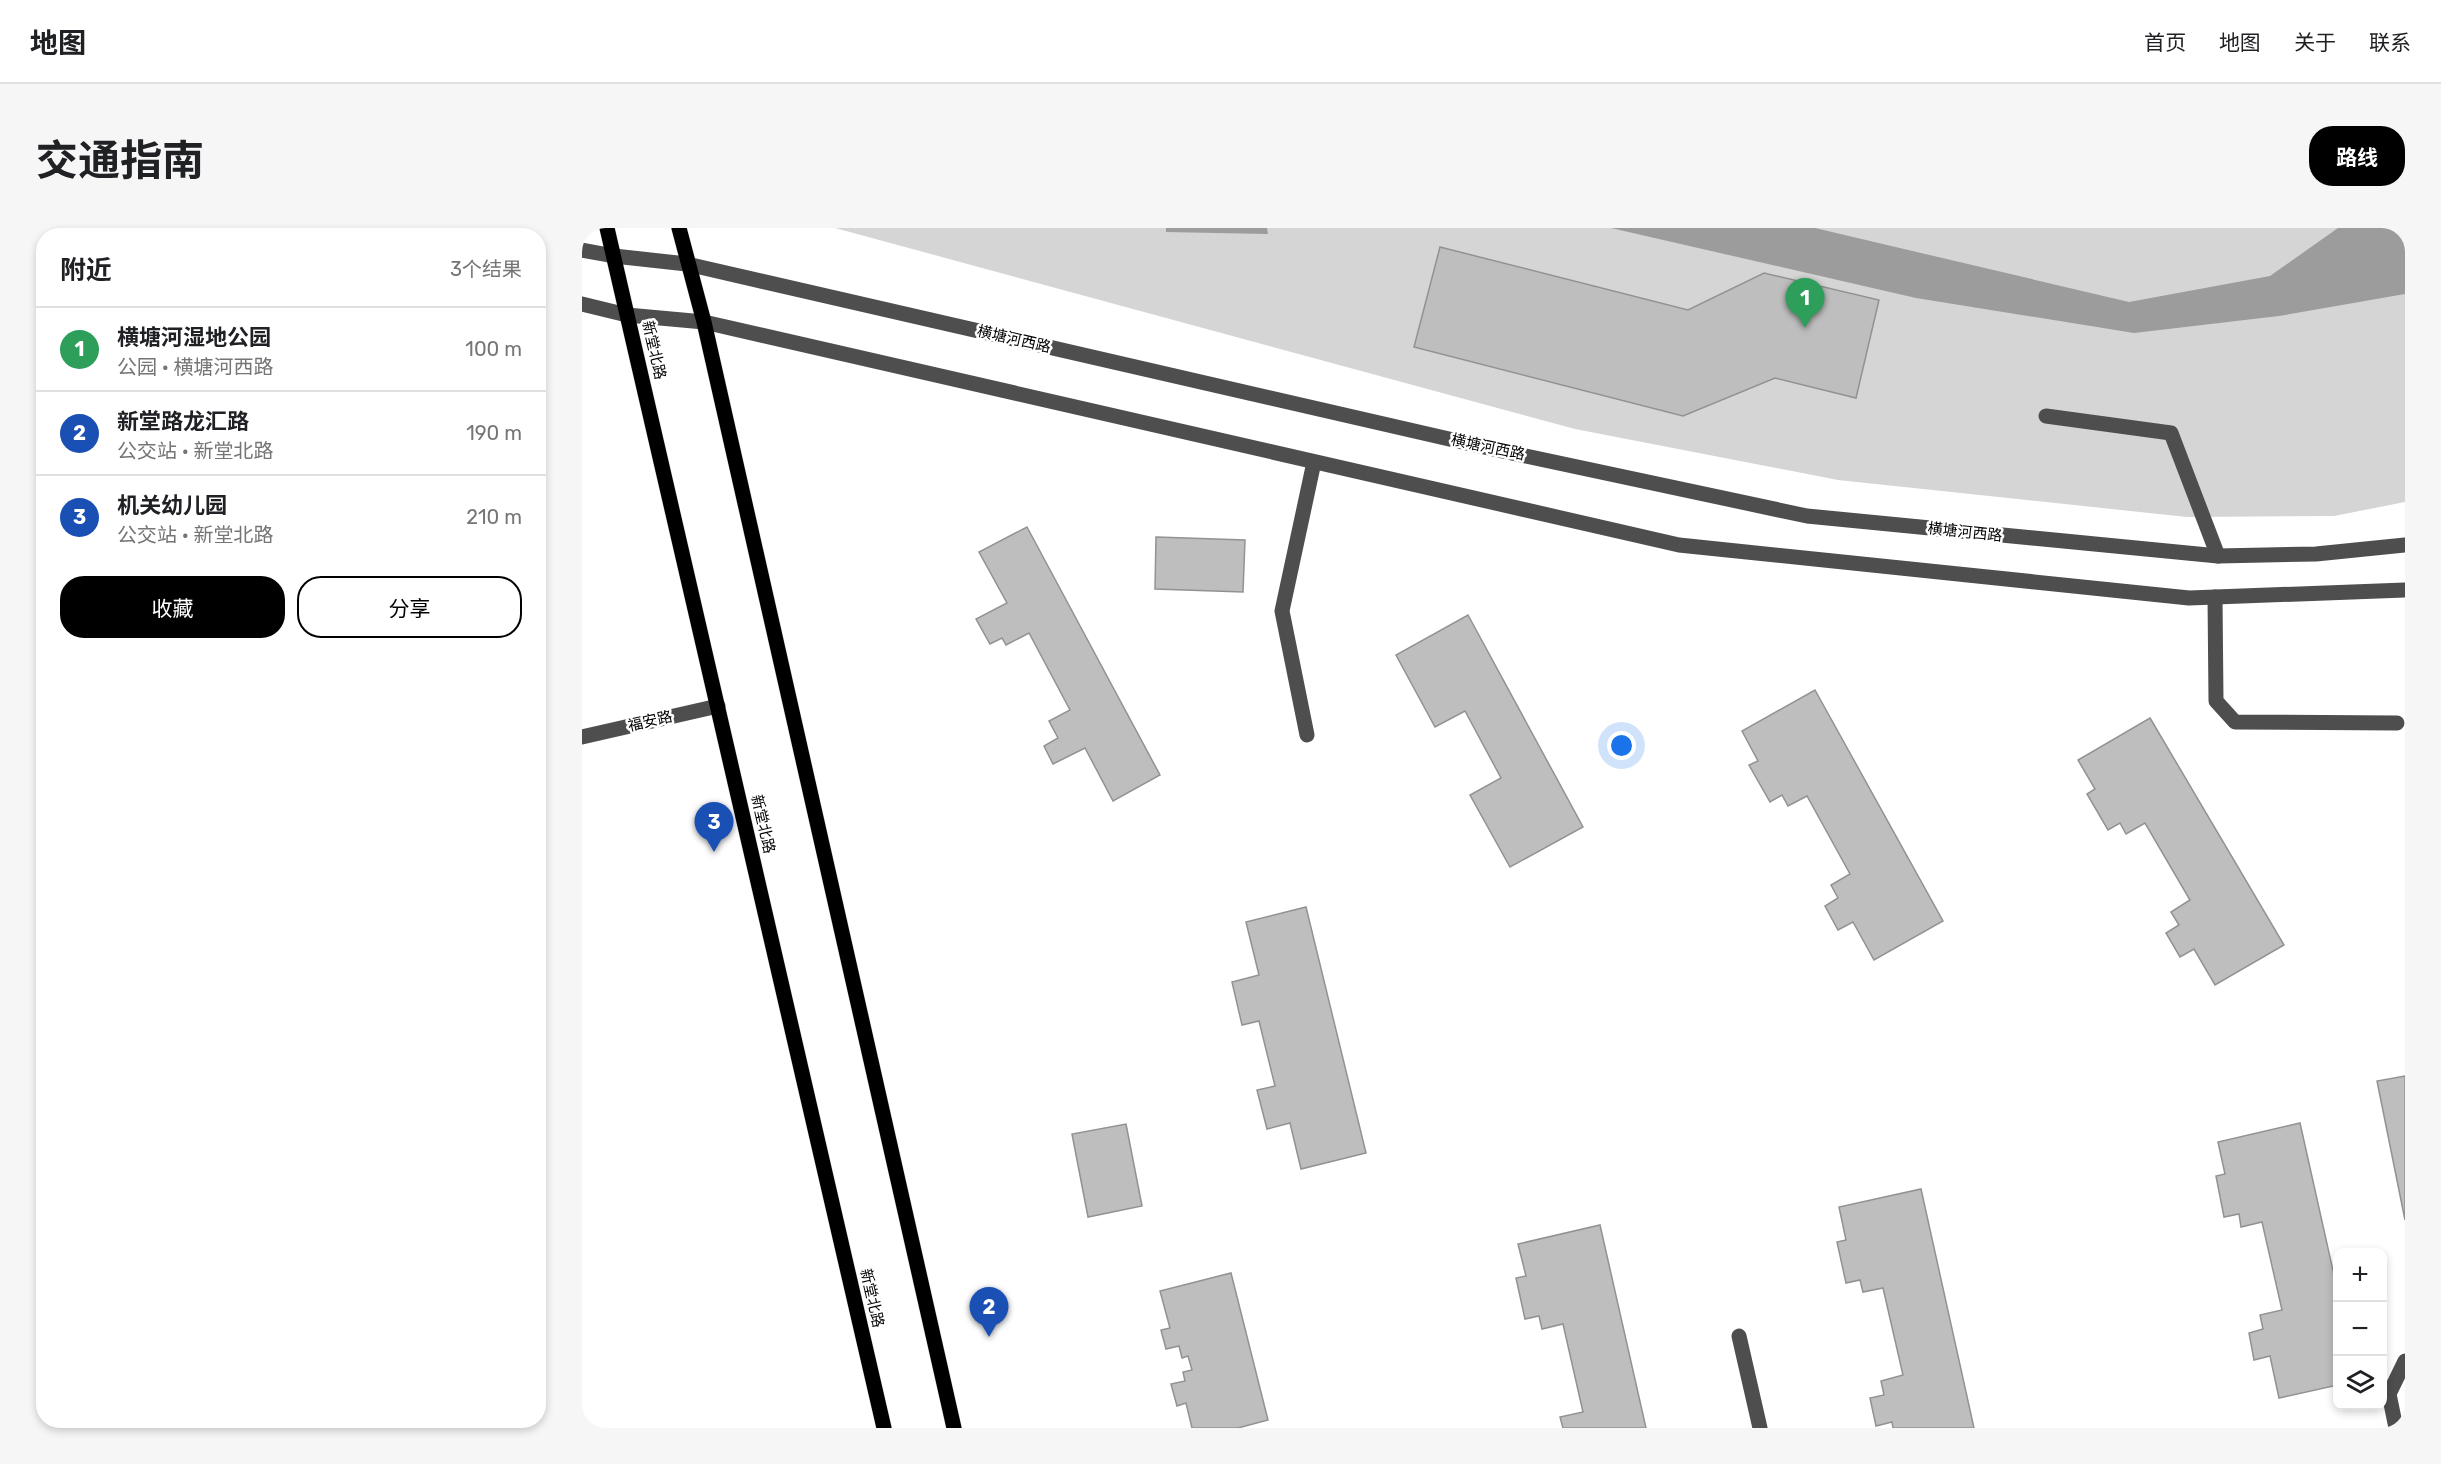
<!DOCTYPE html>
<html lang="zh">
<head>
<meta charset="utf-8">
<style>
  :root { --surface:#fff; --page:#f6f6f6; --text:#202124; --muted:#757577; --line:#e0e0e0; --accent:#000 }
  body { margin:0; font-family:Rubik,"Noto Sans SC",sans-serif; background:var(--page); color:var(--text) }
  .controls { position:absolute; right:18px; bottom:18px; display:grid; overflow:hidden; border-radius:12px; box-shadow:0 3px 9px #0003 }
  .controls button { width:54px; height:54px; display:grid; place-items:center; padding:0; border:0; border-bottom:2px solid var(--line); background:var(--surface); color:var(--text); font:30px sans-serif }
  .you { position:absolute; left:1040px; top:518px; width:21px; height:21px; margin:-15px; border:4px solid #fff; border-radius:50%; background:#1a73e8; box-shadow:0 0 0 9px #1a73e833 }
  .badge { display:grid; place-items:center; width:39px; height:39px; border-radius:50%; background:var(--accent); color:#fff; font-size:20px; font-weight:700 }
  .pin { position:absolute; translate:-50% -50px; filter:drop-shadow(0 2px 3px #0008) }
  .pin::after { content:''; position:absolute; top:32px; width:21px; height:18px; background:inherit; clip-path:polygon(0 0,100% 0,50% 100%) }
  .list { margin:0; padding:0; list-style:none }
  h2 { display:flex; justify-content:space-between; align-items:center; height:78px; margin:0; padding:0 24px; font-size:26px }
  h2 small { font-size:20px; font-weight:400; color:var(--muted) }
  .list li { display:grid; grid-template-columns:39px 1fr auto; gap:18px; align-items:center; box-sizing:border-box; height:84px; padding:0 24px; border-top:2px solid var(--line) }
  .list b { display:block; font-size:22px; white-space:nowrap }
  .list p { margin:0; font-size:20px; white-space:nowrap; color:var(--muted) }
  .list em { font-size:20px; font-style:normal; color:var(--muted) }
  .actions { display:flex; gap:12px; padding:18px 24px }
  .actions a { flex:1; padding:14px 0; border:2px solid var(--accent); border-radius:24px; text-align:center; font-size:21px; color:var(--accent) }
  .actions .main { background:var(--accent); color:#fff }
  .icon { flex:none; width:33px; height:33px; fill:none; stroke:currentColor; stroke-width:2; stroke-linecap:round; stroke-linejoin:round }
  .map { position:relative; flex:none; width:1823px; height:1200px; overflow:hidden; border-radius:24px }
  header { display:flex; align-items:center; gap:36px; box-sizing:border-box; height:84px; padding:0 30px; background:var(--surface); border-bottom:2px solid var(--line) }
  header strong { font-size:28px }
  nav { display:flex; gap:33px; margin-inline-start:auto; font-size:21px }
  .intro { display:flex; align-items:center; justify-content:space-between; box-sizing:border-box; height:144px; padding:0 36px }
  h1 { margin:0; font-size:42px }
  .button { padding:15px 27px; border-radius:24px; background:var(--accent); color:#fff; font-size:21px; font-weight:700 }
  main { display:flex; gap:36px; padding:0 36px }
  aside { flex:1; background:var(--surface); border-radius:24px; box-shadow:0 3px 9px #0003 }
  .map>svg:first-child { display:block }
  .green { fill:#d5d5d5 }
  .water { fill:#9c9c9c }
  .building { fill:#bebebe; stroke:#929292; stroke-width:1.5 }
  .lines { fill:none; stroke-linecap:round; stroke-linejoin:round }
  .major-casing { stroke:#dbdbdb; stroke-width:16 }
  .minor { stroke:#4e4e4e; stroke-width:15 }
  .major { stroke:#000; stroke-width:15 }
  .labels { text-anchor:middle; stroke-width:5; stroke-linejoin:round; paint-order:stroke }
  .street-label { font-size:15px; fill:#000; stroke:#fff }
</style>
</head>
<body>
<header>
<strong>地图</strong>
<nav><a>首页</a><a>地图</a><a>关于</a><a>联系</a></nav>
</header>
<div class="intro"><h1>交通指南</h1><a class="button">路线</a></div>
<main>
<aside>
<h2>附近<small>3个结果</small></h2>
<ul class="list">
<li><span class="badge" style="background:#2e9e5b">1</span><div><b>横塘河湿地公园</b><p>公园 · 横塘河西路</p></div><em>100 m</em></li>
<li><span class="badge" style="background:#1a4fb4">2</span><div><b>新堂路龙汇路</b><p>公交站 · 新堂北路</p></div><em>190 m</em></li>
<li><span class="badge" style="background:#1a4fb4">3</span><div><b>机关幼儿园</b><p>公交站 · 新堂北路</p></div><em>210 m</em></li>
</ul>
<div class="actions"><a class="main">收藏</a><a>分享</a></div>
</aside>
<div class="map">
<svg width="1823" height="1200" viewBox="0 0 1823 1200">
  <rect width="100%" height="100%" fill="#fff"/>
  <polygon class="green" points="253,0 1823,0 1823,274 1752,288 1605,289 1256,252 993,201"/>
  <g class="water">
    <polygon points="584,0 685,0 686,6 584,4"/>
    <polygon points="1029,0 1233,0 1547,74 1688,48 1756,0 1823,0 1823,66 1697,88 1552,105 1334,70"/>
  </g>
  <g class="building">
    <polygon points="858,19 1106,82 1182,45 1297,72 1274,170 1193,150 1101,188 832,119"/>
    <polygon points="445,299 578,547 531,573 503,520 471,536 462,518 476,510 467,493 488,482 447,405 424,417 420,410 408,416 394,391 425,375 397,324"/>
    <polygon points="574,309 663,312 661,364 573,361"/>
    <polygon points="886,387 1001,599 928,639 888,567 919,550 883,483 853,499 814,427"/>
    <polygon points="1233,462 1361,693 1292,732 1271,694 1256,702 1243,678 1256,670 1249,657 1268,646 1225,568 1206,578 1200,567 1188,574 1167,537 1176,533 1160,503"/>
    <polygon points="1568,490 1702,717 1633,757 1612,721 1598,729 1584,705 1597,697 1589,684 1608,672 1563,595 1544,606 1538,595 1526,602 1505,566 1513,561 1496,532"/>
    <polygon points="724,679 784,925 719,941 708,895 685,901 675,862 693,858 677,793 660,797 650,754 677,747 664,694"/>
    <polygon points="1823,848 1823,992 1795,853"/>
    <polygon points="1718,895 1756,1065 1756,1157 1697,1170 1688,1128 1672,1132 1667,1105 1681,1101 1678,1087 1700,1082 1680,994 1659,999 1657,986 1642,989 1634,948 1643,946 1636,914"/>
    <polygon points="544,896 560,978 506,989 490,906"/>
    <polygon points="1339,961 1392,1200 1311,1200 1310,1194 1294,1198 1288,1170 1302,1167 1299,1153 1321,1147 1301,1060 1281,1064 1278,1052 1264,1055 1255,1014 1264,1012 1257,979"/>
    <polygon points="1018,997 1064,1200 981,1200 978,1189 1001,1184 981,1096 960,1101 957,1088 943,1091 934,1050 944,1048 936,1016"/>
    <polygon points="649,1045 686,1192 656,1200 610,1200 604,1175 595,1178 589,1156 603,1153 601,1144 610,1142 606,1128 600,1130 597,1118 584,1121 579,1102 588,1100 578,1063"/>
  </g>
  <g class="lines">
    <g class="major-casing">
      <g id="major">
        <polyline points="25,0 302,1200"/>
        <polyline points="97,0 122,94 372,1200"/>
      </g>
    </g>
    <g class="minor">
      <polyline points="0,22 32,28 105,36 902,219 1225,288 1636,328 1734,326 1823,317"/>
      <polyline points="0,76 45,87 122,94 1097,317 1607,370 1823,362"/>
      <polyline points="1464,188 1589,205 1636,328"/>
      <polyline points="1633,369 1634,473 1653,494 1815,495"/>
      <polyline points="725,507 700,383 732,234"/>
      <polyline points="0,509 136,478"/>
      <polyline points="1157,1108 1178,1200"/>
      <polyline points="1814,1200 1807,1166 1823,1133"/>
    </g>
    <use href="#major" class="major"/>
  </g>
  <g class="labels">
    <g class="street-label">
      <text transform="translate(432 111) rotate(13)" y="5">横塘河西路</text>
      <text transform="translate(72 122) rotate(77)" y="5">新堂北路</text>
      <text transform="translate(906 219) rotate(12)" y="5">横塘河西路</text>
      <text transform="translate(1383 304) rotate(6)" y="5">横塘河西路</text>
      <text transform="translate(68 493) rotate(-13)" y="5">福安路</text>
      <text transform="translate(181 596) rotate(77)" y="5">新堂北路</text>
      <text transform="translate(290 1070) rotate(77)" y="5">新堂北路</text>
    </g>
  </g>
</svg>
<div class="controls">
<button>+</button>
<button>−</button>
<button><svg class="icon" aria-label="layers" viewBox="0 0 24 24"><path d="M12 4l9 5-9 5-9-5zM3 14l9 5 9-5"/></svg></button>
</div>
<div class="you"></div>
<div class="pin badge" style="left:1223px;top:100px;background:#2e9e5b">1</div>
<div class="pin badge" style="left:407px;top:1109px;background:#1a4fb4">2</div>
<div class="pin badge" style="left:132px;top:624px;background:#1a4fb4">3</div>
</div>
</main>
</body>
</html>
